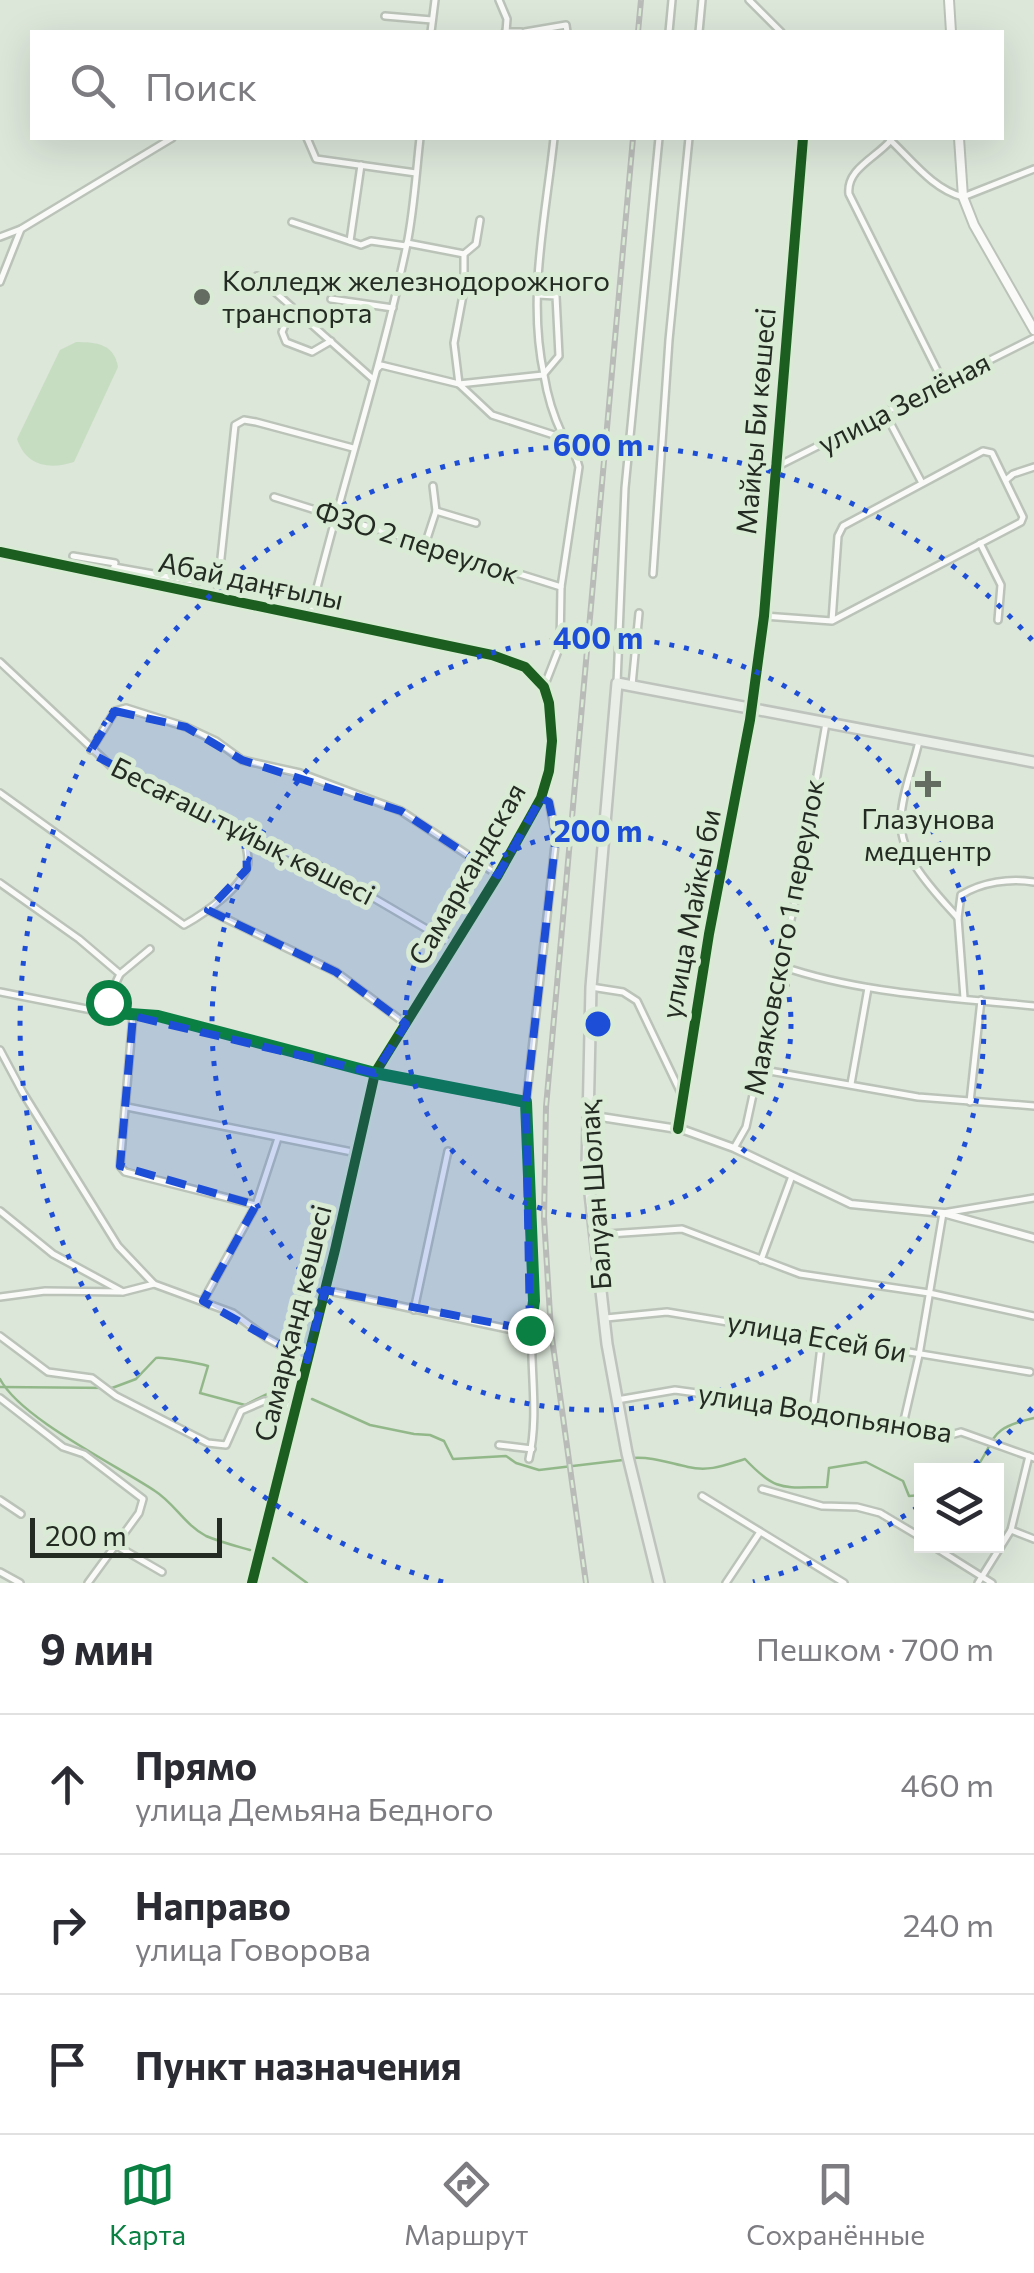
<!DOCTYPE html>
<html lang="ru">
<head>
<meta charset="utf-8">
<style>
  :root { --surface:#fff; --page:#f2f2f3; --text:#2b2b33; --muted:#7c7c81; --line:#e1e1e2; --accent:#0b8043 }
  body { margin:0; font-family:Commissioner,sans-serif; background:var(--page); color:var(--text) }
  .controls { position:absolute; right:30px; bottom:30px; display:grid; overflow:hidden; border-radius:0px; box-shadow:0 10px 40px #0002 }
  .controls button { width:90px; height:90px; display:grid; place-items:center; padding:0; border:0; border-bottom:2px solid var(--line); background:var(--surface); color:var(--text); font:50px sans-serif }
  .scale { position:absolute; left:30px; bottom:25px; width:192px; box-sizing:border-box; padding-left:10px; border:5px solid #242b22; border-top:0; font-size:28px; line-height:35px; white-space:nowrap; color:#242b22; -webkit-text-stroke:8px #d9ebd4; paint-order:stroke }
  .stop { position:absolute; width:30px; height:30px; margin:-22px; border:8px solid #0b8043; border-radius:50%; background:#fff }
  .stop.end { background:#0b8043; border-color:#fff; box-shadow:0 2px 10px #0008 }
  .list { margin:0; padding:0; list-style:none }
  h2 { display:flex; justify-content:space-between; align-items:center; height:130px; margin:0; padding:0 40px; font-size:42px }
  h2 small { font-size:32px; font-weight:400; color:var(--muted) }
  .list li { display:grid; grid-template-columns:65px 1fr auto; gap:30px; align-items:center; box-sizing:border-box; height:140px; padding:0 40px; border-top:2px solid var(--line) }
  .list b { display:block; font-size:38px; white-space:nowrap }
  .list p { margin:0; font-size:32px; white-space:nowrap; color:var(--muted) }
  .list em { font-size:32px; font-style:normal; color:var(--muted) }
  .icon { flex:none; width:55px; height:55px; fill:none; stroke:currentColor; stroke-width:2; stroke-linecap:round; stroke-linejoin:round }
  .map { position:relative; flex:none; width:1034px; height:1583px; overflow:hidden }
  .search { position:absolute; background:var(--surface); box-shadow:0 10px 40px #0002; left:30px; right:30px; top:30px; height:110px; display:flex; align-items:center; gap:25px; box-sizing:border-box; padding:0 35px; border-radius:0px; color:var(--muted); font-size:38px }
  .sheet { height:550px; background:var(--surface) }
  nav { display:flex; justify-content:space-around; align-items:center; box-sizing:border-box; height:140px; border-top:2px solid var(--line); background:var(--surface); font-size:28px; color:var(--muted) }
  nav a { display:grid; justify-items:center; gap:5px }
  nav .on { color:var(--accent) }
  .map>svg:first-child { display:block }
  .green { fill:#c7ddc2 }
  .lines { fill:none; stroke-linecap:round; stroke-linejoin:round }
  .stream { stroke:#92b88a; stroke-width:2.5 }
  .minor-casing { stroke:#bbc3b9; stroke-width:10 }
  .tertiary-casing { stroke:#bbc3b9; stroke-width:11 }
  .secondary-casing { stroke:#bbc3b9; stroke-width:12 }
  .primary-casing { stroke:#bec4bd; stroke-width:14 }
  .minor { stroke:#fafbf9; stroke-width:5 }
  .tertiary { stroke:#fafbf9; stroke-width:6 }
  .secondary { stroke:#fafbf9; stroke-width:8 }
  .primary { stroke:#e9eee7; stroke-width:9 }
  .rail-casing { stroke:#b8bbb8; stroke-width:6 }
  .rail { stroke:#d9ebd4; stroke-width:2.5; stroke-dasharray:8; stroke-linecap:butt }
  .cycleway-casing { stroke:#d9ebd4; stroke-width:16 }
  .cycleway { stroke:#1b5e20; stroke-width:10 }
  .route { stroke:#0b8043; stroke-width:12 }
  .marked { fill:#1d4ed8; fill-opacity:0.2; stroke:#1d4ed8; stroke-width:8; stroke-dasharray:20 12; stroke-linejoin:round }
  .ring { fill:none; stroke:#1d4ed8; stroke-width:5; stroke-dasharray:5 10 }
  .poi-dot { fill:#646c62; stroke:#d9ebd4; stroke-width:4 }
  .labels { text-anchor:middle; stroke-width:10; stroke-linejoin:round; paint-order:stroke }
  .poi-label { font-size:28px; fill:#242b22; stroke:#d9ebd4; text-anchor:start }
  .street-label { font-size:28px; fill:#242b22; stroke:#d9ebd4 }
  .centre { fill:#1d4ed8; stroke:#d9ebd4; stroke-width:5 }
  .ring-label { font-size:30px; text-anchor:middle; font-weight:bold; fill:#1d4ed8; stroke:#d9ebd4; stroke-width:10; stroke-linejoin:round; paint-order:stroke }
</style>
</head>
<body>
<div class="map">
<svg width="1034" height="1583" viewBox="0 0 1034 1583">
  <rect width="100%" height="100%" fill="#dce6d9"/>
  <path class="green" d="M 76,342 C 97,342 114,344 118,367 L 74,462 C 49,470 26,466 17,439 L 60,350 Z"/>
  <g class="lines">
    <g class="stream">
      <path d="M 0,1379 C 20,1418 116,1465 155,1491 C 174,1503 185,1525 206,1536 C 220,1542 236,1546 250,1550"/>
      <path d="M 0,1387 L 112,1388 L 136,1379 L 156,1358 C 163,1357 199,1363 208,1366 L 200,1393 L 245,1405 L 271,1392 L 287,1395"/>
      <polyline points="312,1399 370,1425 414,1434 430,1435 444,1441 453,1459 506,1456 516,1463 539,1470 623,1460"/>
      <path d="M 631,1458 C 651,1456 669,1463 688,1467 C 710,1472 725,1465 745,1459 C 777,1493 783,1487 827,1487 L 829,1468 L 866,1462 L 903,1481 L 909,1496 L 922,1495"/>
      <path d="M 975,1470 C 998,1437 987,1429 1034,1418"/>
      <polyline points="273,1558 307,1583"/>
    </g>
    <g class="minor-casing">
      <g id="minor">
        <polyline points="499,0 507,19 506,32"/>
        <polyline points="749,0 781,32"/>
        <polyline points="385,16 432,20"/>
        <polyline points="431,32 435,0"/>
        <polyline points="505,32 521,32"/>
        <polyline points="525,32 566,25 567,32"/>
        <polyline points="669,32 672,0"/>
        <polyline points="699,32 702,0"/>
        <polyline points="307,138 316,159 416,173"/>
        <path d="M 888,138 C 911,159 932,189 963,197 L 1034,169"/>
        <path d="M 891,140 C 876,158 846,169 849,194 L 944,384"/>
        <polyline points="292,222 361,245 371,241 406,246"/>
        <polyline points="0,237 21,229 172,138"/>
        <polyline points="350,241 361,165"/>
        <polyline points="407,243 464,254 476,244 480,220"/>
        <polyline points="464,254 464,290 454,343 459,384 492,415 563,438"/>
        <polyline points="257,276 373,379"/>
        <polyline points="0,282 21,229"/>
        <polyline points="331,299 393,308"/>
        <polyline points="292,308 282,332 286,342 312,352 331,341"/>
        <polyline points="378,368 381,365 459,384 543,375 559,356 556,296 538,295"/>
        <polyline points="885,413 922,483"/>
        <polyline points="774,468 1034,338"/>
        <polyline points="1006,480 1013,474 1034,467"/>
        <polyline points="274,497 561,587"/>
        <polyline points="436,511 476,523"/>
        <polyline points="980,543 1001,585 998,620"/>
        <polyline points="425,545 436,511 433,486"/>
        <polyline points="73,556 115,563 114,567"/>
        <polyline points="653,574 669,340 689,138"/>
        <polyline points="112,575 114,567 198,582"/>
        <polyline points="217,596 235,425 244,420 256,422 353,448"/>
        <path d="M 310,616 C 340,491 381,369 407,244 C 414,210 416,173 420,138"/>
        <polyline points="764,616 832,621 1021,522 1023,517 992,453 983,451 843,526 838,536 832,621"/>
        <polyline points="0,662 112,767 141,779 245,835 319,866 454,945"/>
        <polyline points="617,683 625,488 659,138"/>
        <polyline points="632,685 639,613"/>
        <path d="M 544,687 L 560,646 L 561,587 L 579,467 C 575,450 568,447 562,434 C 554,417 547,394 544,375 C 527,297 546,215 554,138"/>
        <path d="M 919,741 C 914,765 902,792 901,818 C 898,856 935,892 958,918 L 961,895 C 982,882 1010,878 1034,882"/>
        <polyline points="91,750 115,711 126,708 186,727 216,741 242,760 300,773 401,811 498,875"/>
        <path d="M 0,793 L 184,925 C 202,915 249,884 248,860 C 248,852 245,844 245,835"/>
        <polyline points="0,883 79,939 120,974"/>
        <polyline points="208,910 336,972 406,1024"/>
        <polyline points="958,918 964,998"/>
        <path d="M 781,966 C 862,994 949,997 1034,1006"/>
        <polyline points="591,987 623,992 637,1001 681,1093"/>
        <polyline points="0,992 102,1012 158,1016 375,1073 526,1103"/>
        <polyline points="102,1012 120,974 150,949"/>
        <polyline points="133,1016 120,1166 125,1172 256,1205"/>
        <polyline points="0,1050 23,1093 118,1246 154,1284 233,1313 267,1338 307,1360"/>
        <polyline points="758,1069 918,1097 1034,1106"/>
        <polyline points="851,1084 868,988"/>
        <polyline points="970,1102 981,1000"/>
        <polyline points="127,1107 357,1153"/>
        <polyline points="678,1129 709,934 750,720 764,616 803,138"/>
        <polyline points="734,1148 746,1127 797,892 826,723"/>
        <polyline points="0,1211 53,1254 123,1292 154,1284"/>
        <polyline points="594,1235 682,1229 800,1274 929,1293 1034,1316"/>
        <polyline points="761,1260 792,1176"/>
        <polyline points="325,1290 508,1329 530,1330"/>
        <polyline points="0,1297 45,1291 122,1292"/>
        <polyline points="203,1301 256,1205 278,1138"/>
        <polyline points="414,1310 448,1151"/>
        <polyline points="606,1318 667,1312 1030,1372"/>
        <polyline points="0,1336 48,1372 92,1378 116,1396 208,1443 226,1445 241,1411 264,1401 297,1407"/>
        <polyline points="0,1398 63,1447 84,1454 143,1499 139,1513 88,1583"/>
        <polyline points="617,1400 675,1390 704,1394 947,1436 961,1432 1034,1458"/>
        <polyline points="813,1413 822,1338"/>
        <polyline points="902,1429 919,1355 943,1213 1034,1198"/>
        <polyline points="499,1445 532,1449"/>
        <path d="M 529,1459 C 541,1408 526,1353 534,1301 L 526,1103 L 556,836 L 549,802 L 541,798"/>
        <polyline points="762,1489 822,1506 857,1507 880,1513 922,1538"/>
        <polyline points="702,1496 844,1583"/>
        <polyline points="0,1500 21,1514"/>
        <polyline points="1011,1530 1034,1539"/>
        <polyline points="117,1546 162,1572"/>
        <polyline points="933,1546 992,1583"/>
        <polyline points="0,1572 20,1583"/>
        <polyline points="726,1583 760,1532"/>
        <polyline points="978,1583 1011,1530 1029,1456"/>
      </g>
    </g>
    <g class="tertiary-casing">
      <g id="tertiary">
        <polyline points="0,552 492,655 525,667 544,687 549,703 552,741 549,771 541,798 498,875 375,1073 335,1250 252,1583"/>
        <polyline points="588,1115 684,1130 734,1148 851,1204 943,1213 1034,1238"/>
      </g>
    </g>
    <g class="secondary-casing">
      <g id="secondary">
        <polyline points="949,0 951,32"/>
        <polyline points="959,138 963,197 974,225 1034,330"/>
      </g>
    </g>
    <g class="primary-casing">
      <polyline id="primary" points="659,1583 627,1453 607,1344 587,1167 591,987 617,683 1034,762"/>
    </g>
    <use href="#minor" class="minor"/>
    <use href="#tertiary" class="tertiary"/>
    <use href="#secondary" class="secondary"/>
    <use href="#primary" class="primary"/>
    <g class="rail-casing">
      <g id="rail">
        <polyline points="638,32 641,0"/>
        <polyline points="586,1583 551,1331 544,1218 546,1107 633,138"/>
      </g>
    </g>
    <use href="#rail" class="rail"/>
    <g class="cycleway-casing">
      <g id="cycleway">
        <polyline points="0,552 492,655 525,667 544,687 549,703 552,741 549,771 541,798 498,875 375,1073 335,1250 252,1583"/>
        <polyline points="678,1129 709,934 750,720 764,616 803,138"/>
      </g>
    </g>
    <use href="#cycleway" class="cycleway"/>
  </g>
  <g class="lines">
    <polyline class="route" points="108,1002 102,1012 158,1016 375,1073 526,1102 534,1301 530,1330"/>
  </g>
  <path class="marked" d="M 115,711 L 186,727 L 242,760 L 401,811 L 498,875 L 541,798 L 549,802 L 556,836 L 526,1103 L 530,1330 L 325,1290 L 307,1360 L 203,1301 L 256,1205 L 120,1166 L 133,1016 L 375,1073 L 406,1024 L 336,972 L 208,910 L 247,869 L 245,835 L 96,756 L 91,750 Z"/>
  <g class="ring">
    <circle cx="598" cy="1024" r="193"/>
    <circle cx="598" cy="1024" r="386"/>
    <path d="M1032 1408A579 579 0 0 1 970 1468M918 1507A579 579 0 0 1 753 1582M443 1582A579 579 0 1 1 1032 640"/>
  </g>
  <g class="poi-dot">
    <circle cx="202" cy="297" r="10"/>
    <path d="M923 769h10v10h10v10h-10v10h-10v-10h-10v-10h10z"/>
  </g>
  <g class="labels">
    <g class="poi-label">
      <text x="222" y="291">Колледж железнодорожного<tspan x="222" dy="32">транспорта</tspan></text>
      <text x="928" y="829" text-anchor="middle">Глазунова<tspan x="928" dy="32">медцентр</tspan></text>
    </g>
    <g class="street-label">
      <text transform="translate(904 403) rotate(-27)" y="10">улица Зелёная</text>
      <text transform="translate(756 421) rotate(-85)" y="10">Майқы Би көшесі</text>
      <text transform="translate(417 542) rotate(18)" y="10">ФЗО 2 переулок</text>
      <text transform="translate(251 581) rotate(12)" y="10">Абай даңғылы</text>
      <text transform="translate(243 831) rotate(27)" y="10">Бесағаш тұйық көшесі</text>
      <text transform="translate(467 874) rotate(-60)" y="10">Самаркандская</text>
      <text transform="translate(691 914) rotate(-79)" y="10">улица Майкы би</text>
      <text transform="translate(784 937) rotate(-79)" y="10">Маяковского 1 переулок</text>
      <text transform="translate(595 1195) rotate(-94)" y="10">Балуан Шолақ</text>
      <text transform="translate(293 1323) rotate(-76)" y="10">Самарқанд көшесі</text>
      <text transform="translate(817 1337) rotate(10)" y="10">улица Есей би</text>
      <text transform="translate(825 1413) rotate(9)" y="10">улица Водопьянова</text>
    </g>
  </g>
  <circle cx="598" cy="1024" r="15" class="centre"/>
  <g class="ring-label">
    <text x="598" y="456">600 m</text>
    <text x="598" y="649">400 m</text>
    <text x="598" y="842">200 m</text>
  </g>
</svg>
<div class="controls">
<button><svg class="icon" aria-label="layers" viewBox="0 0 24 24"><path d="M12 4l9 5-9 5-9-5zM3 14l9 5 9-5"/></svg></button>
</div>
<div class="scale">200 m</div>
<div class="stop" style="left:108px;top:1002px"></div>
<div class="stop end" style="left:530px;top:1330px"></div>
<div class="search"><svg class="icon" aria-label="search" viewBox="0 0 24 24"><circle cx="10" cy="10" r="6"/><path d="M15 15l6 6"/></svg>Поиск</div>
</div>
<section class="sheet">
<h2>9 мин<small>Пешком · 700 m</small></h2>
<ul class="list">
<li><svg class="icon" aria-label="ahead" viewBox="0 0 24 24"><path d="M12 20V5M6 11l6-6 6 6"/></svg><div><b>Прямо</b><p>улица Демьяна Бедного</p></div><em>460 m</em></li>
<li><svg class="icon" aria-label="right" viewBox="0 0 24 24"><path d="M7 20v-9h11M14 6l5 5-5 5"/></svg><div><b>Направо</b><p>улица Говорова</p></div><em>240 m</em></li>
<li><svg class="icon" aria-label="arrive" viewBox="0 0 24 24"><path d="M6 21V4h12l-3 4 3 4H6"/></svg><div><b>Пункт назначения</b></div></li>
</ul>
</section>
<nav>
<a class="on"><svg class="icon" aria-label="map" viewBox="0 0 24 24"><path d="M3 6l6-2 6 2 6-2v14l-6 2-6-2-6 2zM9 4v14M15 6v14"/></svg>Карта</a>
<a><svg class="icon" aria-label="directions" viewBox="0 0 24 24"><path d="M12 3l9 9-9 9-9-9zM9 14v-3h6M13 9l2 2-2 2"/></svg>Маршрут</a>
<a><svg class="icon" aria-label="saved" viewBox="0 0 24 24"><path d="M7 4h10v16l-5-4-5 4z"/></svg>Сохранённые</a>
</nav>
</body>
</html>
